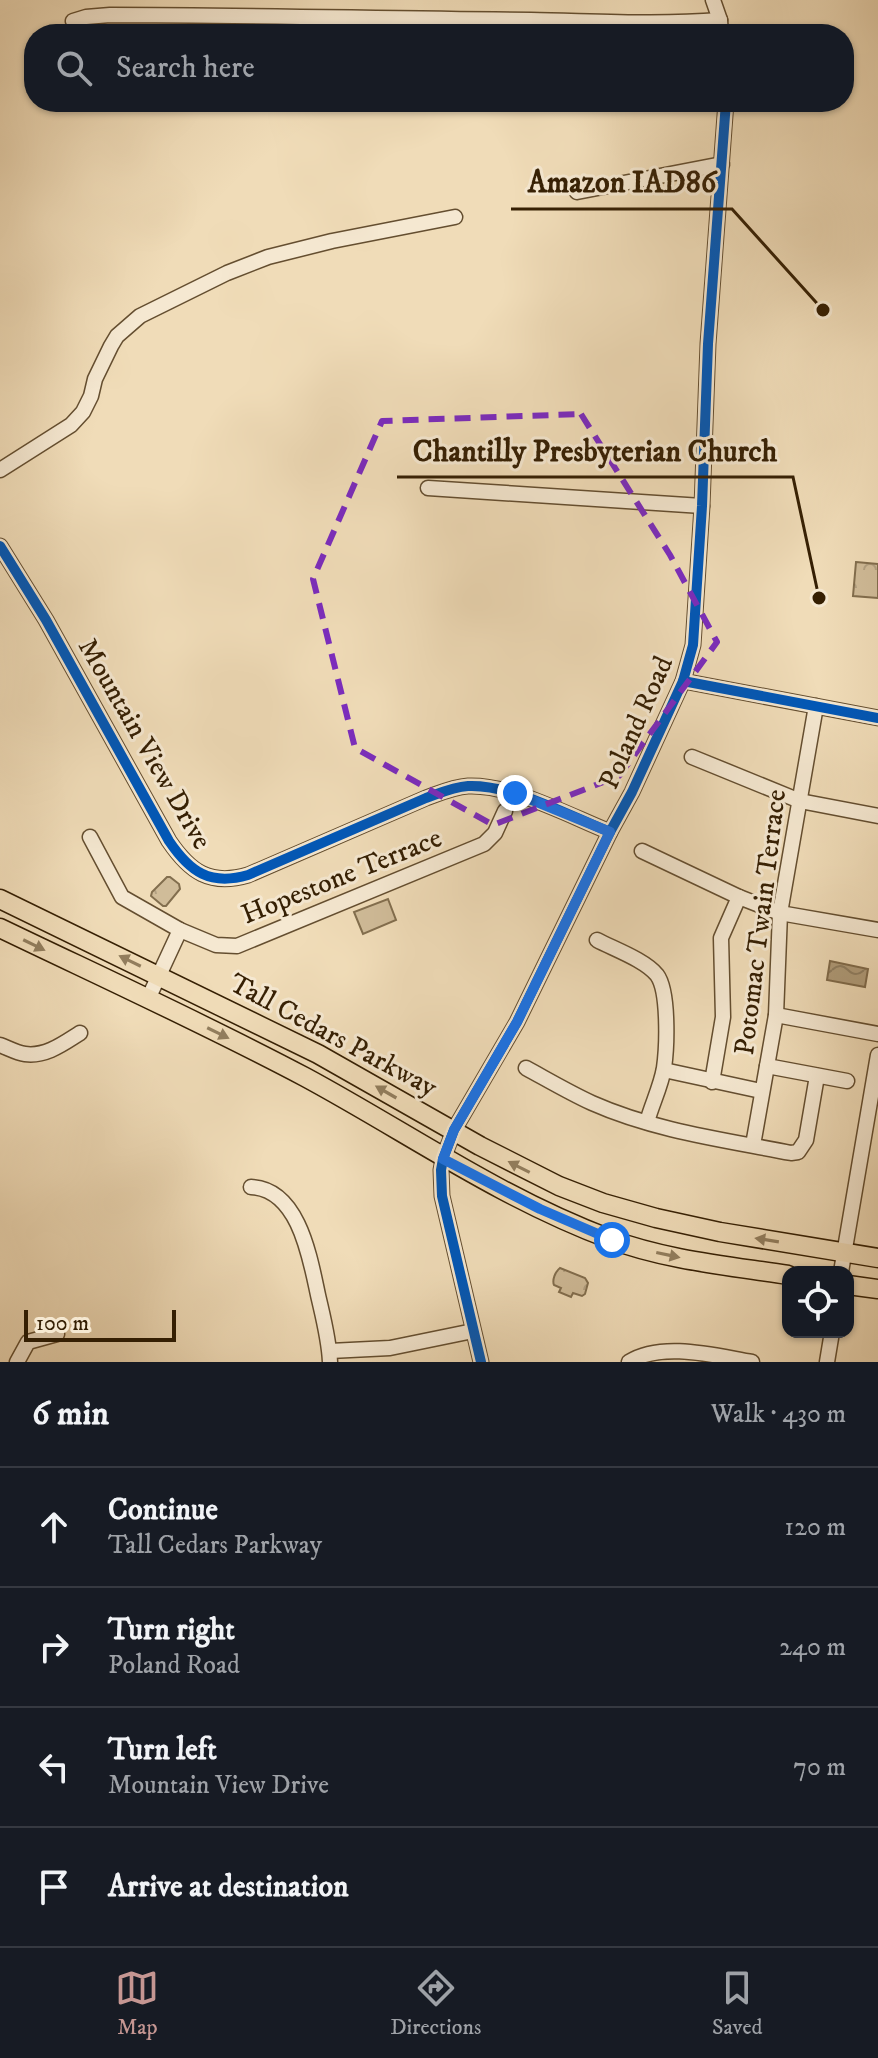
<!DOCTYPE html>
<html lang="en">
<head>
<meta charset="utf-8">
<style>
  :root { --surface:#171b24; --page:#242831; --text:#f1f3f6; --muted:#9ea1a6; --line:#363941; --accent:#c59692 }
  body { margin:0; font-family:"IM FELL DW Pica",serif; background:var(--page); color:var(--text) }
  .controls { position:absolute; right:24px; bottom:24px; display:grid; overflow:hidden; border-radius:16px; box-shadow:0 2px 6px #0004 }
  .controls button { width:72px; height:72px; display:grid; place-items:center; padding:0; border:0; border-bottom:2px solid var(--line); background:var(--surface); color:var(--text); font:40px sans-serif }
  .scale { position:absolute; left:24px; bottom:20px; width:152px; box-sizing:border-box; padding-left:8px; border:4px solid #351f03; border-top:0; font-size:22px; line-height:28px; white-space:nowrap; color:#351f03; -webkit-text-stroke:6px #f5e8d1; paint-order:stroke }
  .stop { position:absolute; width:24px; height:24px; margin:-18px; border:6px solid #1a73e8; border-radius:50%; background:#fff }
  .stop.end { background:#1a73e8; border-color:#fff; box-shadow:0 2px 8px #0008 }
  .list { margin:0; padding:0; list-style:none }
  h2 { display:flex; justify-content:space-between; align-items:center; height:104px; margin:0; padding:0 32px; font-size:34px }
  h2 small { font-size:26px; font-weight:400; color:var(--muted) }
  .list li { display:grid; grid-template-columns:52px 1fr auto; gap:24px; align-items:center; box-sizing:border-box; height:120px; padding:0 32px; border-top:2px solid var(--line) }
  .list b { display:block; font-size:30px; white-space:nowrap }
  .list p { margin:0; font-size:26px; white-space:nowrap; color:var(--muted) }
  .list em { font-size:26px; font-style:normal; color:var(--muted) }
  .icon { flex:none; width:44px; height:44px; fill:none; stroke:currentColor; stroke-width:2; stroke-linecap:round; stroke-linejoin:round }
  .map { position:relative; flex:none; width:878px; height:1362px; overflow:hidden }
  .search { position:absolute; background:var(--surface); box-shadow:0 2px 6px #0004; left:24px; right:24px; top:24px; height:88px; display:flex; align-items:center; gap:20px; box-sizing:border-box; padding:0 28px; border-radius:32px; color:var(--muted); font-size:30px }
  .sheet { height:584px; background:var(--surface) }
  nav { display:flex; justify-content:space-around; align-items:center; box-sizing:border-box; height:112px; border-top:2px solid var(--line); background:var(--surface); font-size:22px; color:var(--muted) }
  nav a { display:grid; justify-items:center; gap:4px }
  nav .on { color:var(--accent) }
  .map>svg:first-child { display:block }
  .park { fill:url(#park-crowns); stroke:#826e4e; stroke-width:2 }
  .pitch { fill:#d0bc99; stroke:#826e4e; stroke-width:2 }
  .water { fill:url(#water-waves); stroke:#7f6a4a; stroke-width:2 }
  .lines { fill:none; stroke-linecap:round; stroke-linejoin:round }
  .minor-casing { stroke:#644e30; stroke-width:17 }
  .major-casing { stroke:#351f03; stroke-width:21 }
  .minor { stroke:#f5e8d1; stroke-width:14 }
  .major { stroke:#f0dcb8; stroke-width:18 }
  .cycleway-casing { stroke:#f5e8d1; stroke-width:15 }
  .cycleway { stroke:#0057b8; stroke-width:10 }
  .oneway { fill:#927e5e }
  .route { stroke:#1a73e8; stroke-width:10 }
  .marked { fill:none; stroke:#7b2cbf; stroke-width:6; stroke-dasharray:16 10; stroke-linejoin:round }
  .labels { text-anchor:middle; stroke-width:6; stroke-linejoin:round; paint-order:stroke }
  .street-label { font-size:28px; fill:#351f03; stroke:#f5e8d1 }
  .leader { fill:none; stroke:#351f03; stroke-width:3 }
  .callout-dot { fill:#351f03; stroke:#f5e8d1; stroke-width:3 }
  .callout-label { font-size:30px; text-anchor:middle; font-weight:bold; fill:#351f03; stroke:#f5e8d1; stroke-width:6; stroke-linejoin:round; paint-order:stroke }
</style>
</head>
<body>
<div class="map">
<svg width="878" height="1362" viewBox="0 0 878 1362">
  <defs>
    <pattern id="park-crowns" width="20" height="18" patternUnits="userSpaceOnUse" patternTransform="scale(2)"><rect width="20" height="18" fill="#d0bc99"/><path d="M2 6a3 3 0 1 1 6 0M12 15a3 3 0 1 1 6 0" fill="none" stroke="#b3a182"/></pattern>
    <pattern id="water-waves" width="16" height="10" patternUnits="userSpaceOnUse" patternTransform="scale(2)"><rect width="16" height="10" fill="#b09c7a"/><path d="M0 5q4-4 8 0t8 0" fill="none" stroke="#907f62"/></pattern>
  </defs>
  <rect width="100%" height="100%" fill="#f0dcb8"/>
  <filter id="stains"><feTurbulence type="fractalNoise" baseFrequency=".0025" numOctaves="4"/><feColorMatrix values="0 0 0 0 .2 0 0 0 0 .09 0 0 0 0 .02 0 0 0 .5 -.17"/></filter>
  <radialGradient id="worn" r=".72"><stop offset=".6" stop-color="#630" stop-opacity="0"/><stop offset="1" stop-color="#630" stop-opacity=".3"/></radialGradient>
  <g class="park">
    <polygon points="856,562 878,564 878,598 853,596"/>
    <polygon points="167,877 170,877 179,884 180,889 166,906 163,906 151,896 152,892"/>
    <path d="M 560,1268 L 585,1278 L 588,1283 L 585,1294 L 582,1296 L 573,1293 L 571,1297 L 559,1292 L 561,1288 L 554,1285 C 552,1280 555,1272 560,1268 Z"/>
  </g>
  <polygon class="pitch" points="388,899 396,920 363,934 354,912"/>
  <polygon class="water" points="830,961 868,969 865,987 827,980"/>
  <g class="lines">
    <g class="minor-casing">
      <g id="minor">
        <polyline points="713,0 720,20 721,34"/>
        <path d="M 73,21 L 86,17 L 110,15 C 251,15 391,19 531,20 C 594,21 657,25 720,20"/>
        <polyline points="577,192 722,164"/>
        <polyline points="0,470 71,425 83,412 91,396 95,379 111,346 117,336 140,316 227,273 268,257 332,241 455,217"/>
        <polyline points="428,488 702,506"/>
        <path d="M 0,546 L 46,620 L 169,841 C 190,872 210,886 248,875 L 426,798 C 440,793 453,787 468,786 C 511,784 570,816 610,832"/>
        <polyline points="683,681 878,718"/>
        <polyline points="692,757 800,801 878,816"/>
        <polyline points="90,837 122,897 180,930 216,945 237,946 484,844 495,833 505,811"/>
        <polyline points="642,851 739,897 780,913 878,930"/>
        <path d="M 597,940 C 614,949 645,960 657,975 C 669,991 667,1047 664,1068 C 661,1086 652,1104 647,1122"/>
        <polyline points="148,999 180,930"/>
        <polyline points="776,1015 878,1034"/>
        <path d="M 0,1045 C 8,1048 17,1053 25,1054 C 46,1057 64,1043 80,1033"/>
        <polyline points="767,1066 847,1081"/>
        <path d="M 526,1068 C 548,1080 570,1093 592,1103 C 655,1131 725,1140 791,1153 L 798,1152 L 806,1140 L 817,1076"/>
        <polyline points="664,1070 761,1091"/>
        <polyline points="712,1082 723,1017 721,938 739,897"/>
        <polyline points="753,1145 776,1015 780,913 816,706"/>
        <path d="M 251,1187 C 299,1189 310,1258 318,1295 C 323,1317 329,1339 330,1362"/>
        <polyline points="841,1272 878,1055"/>
        <polyline points="330,1351 390,1348 473,1331"/>
        <polyline points="17,1362 28,1342 57,1334"/>
        <polyline points="481,1362 442,1196 441,1170 443,1159 454,1130 517,1022 610,832 632,792 683,681 693,645 702,506 708,344 726,102"/>
        <path d="M 629,1362 C 662,1341 716,1356 752,1362"/>
        <polyline points="827,1362 832,1332"/>
      </g>
    </g>
    <g class="major-casing">
      <g id="major">
        <polyline points="0,899 318,1054 480,1146 559,1186 603,1203 656,1218 720,1232 878,1258"/>
        <path d="M 0,928 C 102,977 205,1024 305,1077 C 407,1132 500,1198 610,1239 C 665,1260 730,1266 788,1275"/>
        <polyline points="848,1285 878,1289"/>
      </g>
    </g>
    <use href="#minor" class="minor"/>
    <use href="#major" class="major"/>
    <g class="cycleway-casing">
      <g id="cycleway">
        <path d="M 0,546 L 46,620 L 169,841 C 190,872 210,886 248,875 L 426,798 C 440,793 453,787 468,786 C 511,784 570,816 610,832"/>
        <polyline points="683,681 878,718"/>
        <polyline points="481,1362 442,1196 441,1170 443,1159 454,1130 517,1022 610,832 632,792 683,681 693,645 702,506 708,344 726,102"/>
      </g>
    </g>
    <use href="#cycleway" class="cycleway"/>
  </g>
  <defs><path id="oneway-solid" d="M-6-.8H1V-3.2L6.5 0L1 3.2V.8H-6Z" transform="scale(2)"/></defs>
  <g class="oneway">
    <use href="#oneway-solid" transform="translate(34 945) rotate(26)"/>
    <use href="#oneway-solid" transform="translate(130 961) rotate(-154)"/>
    <use href="#oneway-solid" transform="translate(218 1033) rotate(26)"/>
    <use href="#oneway-solid" transform="translate(386 1092) rotate(-150)"/>
    <use href="#oneway-solid" transform="translate(519 1167) rotate(-153)"/>
    <use href="#oneway-solid" transform="translate(767 1240) rotate(-171)"/>
    <use href="#oneway-solid" transform="translate(668 1255) rotate(12)"/>
  </g>
  <g class="lines">
    <polyline class="route" points="515,793 610,832 517,1022 454,1130 443,1159 540,1209 612,1240"/>
  </g>
  <path class="marked" d="M 581,414 L 670,555 L 717,642 L 619,776 L 493,825 L 355,748 L 313,579 L 382,421 Z"/>
  <g class="labels">
    <g class="street-label">
      <text transform="translate(635 722) rotate(-66)" y="10">Poland Road</text>
      <text transform="translate(146 743) rotate(60)" y="10">Mountain View Drive</text>
      <text transform="translate(341 875) rotate(-22)" y="10">Hopestone Terrace</text>
      <text transform="translate(759 922) rotate(-83)" y="10">Potomac Twain Terrace</text>
      <text transform="translate(334 1034) rotate(28)" y="10">Tall Cedars Parkway</text>
    </g>
  </g>
  <path class="leader" d="M823 310L732 209H511M819 598L793 477H397"/>
  <g class="callout-dot">
    <circle cx="823" cy="310" r="8"/>
    <circle cx="819" cy="598" r="8"/>
  </g>
  <g class="callout-label">
    <text x="622" y="192">Amazon IAD86</text>
    <text x="595" y="461">Chantilly Presbyterian Church</text>
  </g>
  <rect width="100%" height="100%" filter="url(#stains)"/>
  <rect width="100%" height="100%" fill="url(#worn)"/>
</svg>
<div class="controls">
<button><svg class="icon" aria-label="locate" viewBox="0 0 24 24"><circle cx="12" cy="12" r="6"/><path d="M12 2v4M12 18v4M2 12h4M18 12h4"/></svg></button>
</div>
<div class="scale">100 m</div>
<div class="stop" style="left:612px;top:1240px"></div>
<div class="stop end" style="left:515px;top:793px"></div>
<div class="search"><svg class="icon" aria-label="search" viewBox="0 0 24 24"><circle cx="10" cy="10" r="6"/><path d="M15 15l6 6"/></svg>Search here</div>
</div>
<section class="sheet">
<h2>6 min<small>Walk · 430 m</small></h2>
<ul class="list">
<li><svg class="icon" aria-label="ahead" viewBox="0 0 24 24"><path d="M12 20V5M6 11l6-6 6 6"/></svg><div><b>Continue</b><p>Tall Cedars Parkway</p></div><em>120 m</em></li>
<li><svg class="icon" aria-label="right" viewBox="0 0 24 24"><path d="M7 20v-9h11M14 6l5 5-5 5"/></svg><div><b>Turn right</b><p>Poland Road</p></div><em>240 m</em></li>
<li><svg class="icon" aria-label="left" viewBox="0 0 24 24"><path d="M17 20v-9H6M10 6l-5 5 5 5"/></svg><div><b>Turn left</b><p>Mountain View Drive</p></div><em>70 m</em></li>
<li><svg class="icon" aria-label="arrive" viewBox="0 0 24 24"><path d="M6 21V4h12l-3 4 3 4H6"/></svg><div><b>Arrive at destination</b></div></li>
</ul>
</section>
<nav>
<a class="on"><svg class="icon" aria-label="map" viewBox="0 0 24 24"><path d="M3 6l6-2 6 2 6-2v14l-6 2-6-2-6 2zM9 4v14M15 6v14"/></svg>Map</a>
<a><svg class="icon" aria-label="directions" viewBox="0 0 24 24"><path d="M12 3l9 9-9 9-9-9zM9 14v-3h6M13 9l2 2-2 2"/></svg>Directions</a>
<a><svg class="icon" aria-label="saved" viewBox="0 0 24 24"><path d="M7 4h10v16l-5-4-5 4z"/></svg>Saved</a>
</nav>
</body>
</html>
